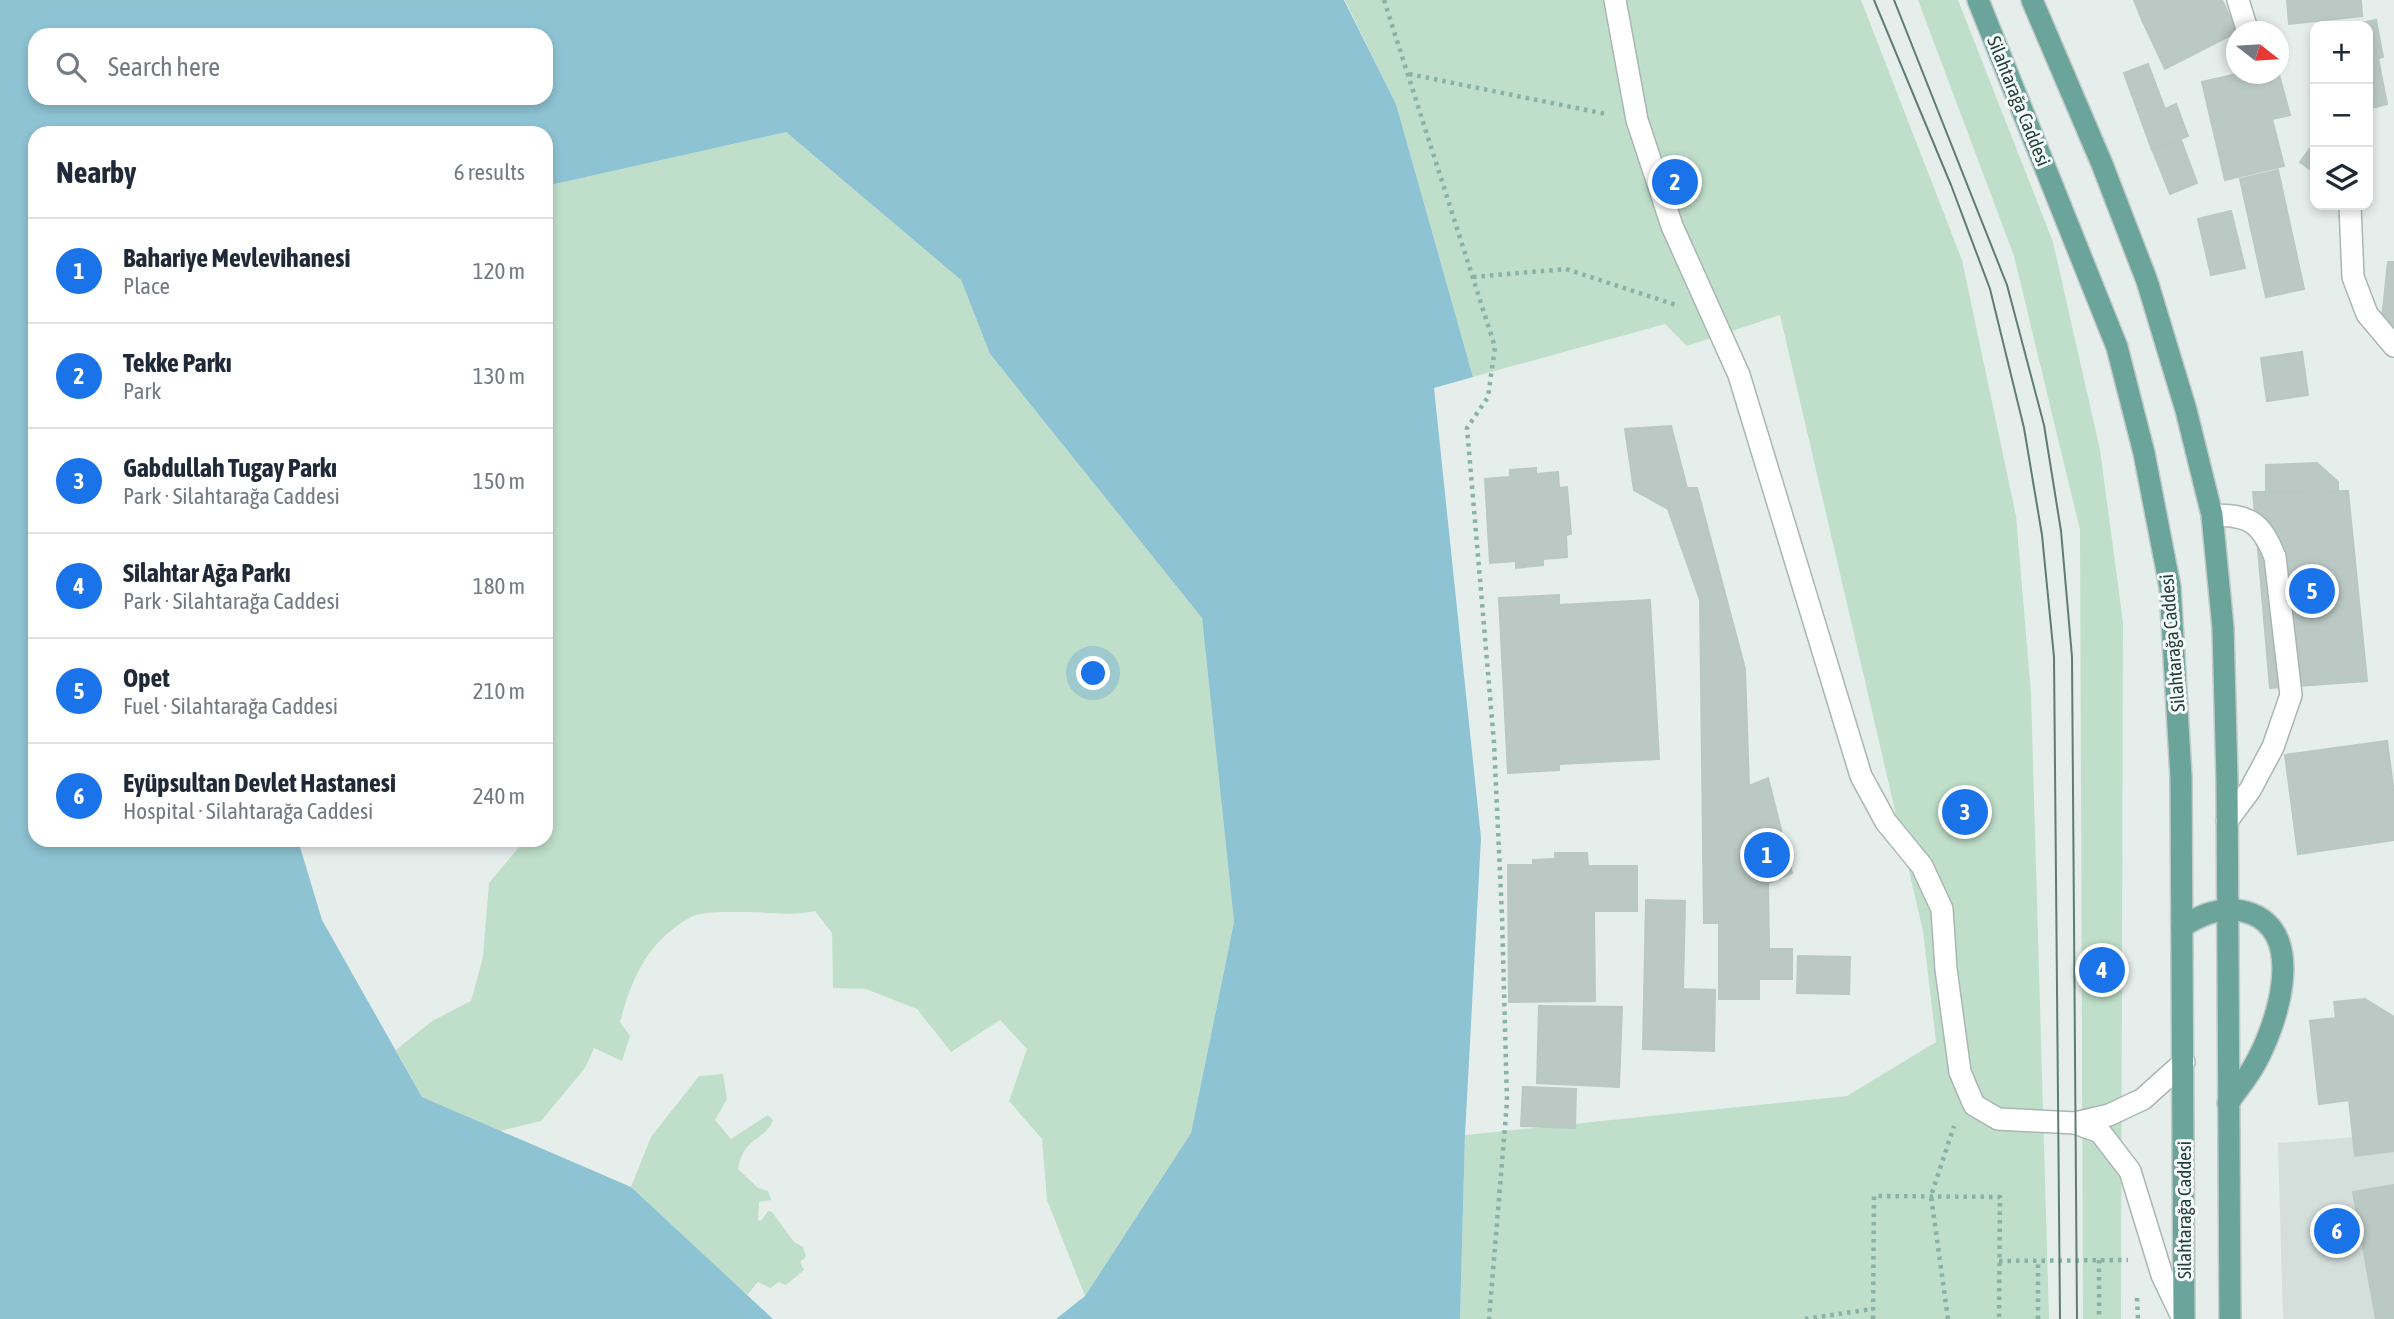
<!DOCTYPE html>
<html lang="en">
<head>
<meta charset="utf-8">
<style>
  :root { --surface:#fff; --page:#f6f6f7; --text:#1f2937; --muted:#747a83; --line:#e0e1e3; --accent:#1a73e8 }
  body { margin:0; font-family:"Asap Condensed",sans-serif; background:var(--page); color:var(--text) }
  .controls { position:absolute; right:21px; top:21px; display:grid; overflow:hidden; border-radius:14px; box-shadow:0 4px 10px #0003 }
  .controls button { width:63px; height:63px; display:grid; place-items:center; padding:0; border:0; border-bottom:2px solid var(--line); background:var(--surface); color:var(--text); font:35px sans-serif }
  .compass { position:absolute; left:2226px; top:21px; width:63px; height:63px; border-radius:50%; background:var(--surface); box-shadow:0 4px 10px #0003; rotate:107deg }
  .you { position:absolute; left:1094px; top:674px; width:24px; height:24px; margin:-18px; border:5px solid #fff; border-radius:50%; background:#1a73e8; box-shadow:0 0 0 10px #1a73e833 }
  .badge { display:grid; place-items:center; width:46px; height:46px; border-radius:50%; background:var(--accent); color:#fff; font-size:23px; font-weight:700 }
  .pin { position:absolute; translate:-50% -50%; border:4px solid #fff; box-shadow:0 2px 7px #0006 }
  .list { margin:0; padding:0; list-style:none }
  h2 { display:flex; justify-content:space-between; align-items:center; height:91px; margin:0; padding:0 28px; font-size:30px }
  h2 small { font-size:23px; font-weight:400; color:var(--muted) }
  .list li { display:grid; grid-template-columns:46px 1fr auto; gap:21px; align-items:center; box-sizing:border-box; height:105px; padding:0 28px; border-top:2px solid var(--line) }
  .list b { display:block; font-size:26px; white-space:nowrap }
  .list p { margin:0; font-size:23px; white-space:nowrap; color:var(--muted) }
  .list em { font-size:23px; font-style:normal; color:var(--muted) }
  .icon { flex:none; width:38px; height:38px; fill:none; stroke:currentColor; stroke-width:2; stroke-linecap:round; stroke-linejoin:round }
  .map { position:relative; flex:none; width:2394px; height:1319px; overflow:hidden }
  .search { position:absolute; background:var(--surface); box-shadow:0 4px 10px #0003; left:28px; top:28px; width:525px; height:77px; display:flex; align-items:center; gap:18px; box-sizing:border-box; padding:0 24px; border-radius:21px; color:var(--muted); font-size:26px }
  .panel { position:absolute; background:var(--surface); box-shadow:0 4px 10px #0003; left:28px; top:126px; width:525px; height:721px; border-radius:21px }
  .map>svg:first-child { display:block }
  .built { fill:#d4deda }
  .green { fill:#bfdfca }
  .water { fill:#8ec3d3; fill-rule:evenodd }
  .building { fill:#bbc9c4; stroke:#b8c8c3; stroke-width:2 }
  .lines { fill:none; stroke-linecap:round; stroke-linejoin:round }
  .minor-casing { stroke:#a8b7b3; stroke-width:24 }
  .major-casing { stroke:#c2cac8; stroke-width:24 }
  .path { stroke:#86b2a8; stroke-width:4.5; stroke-dasharray:3.5 5; stroke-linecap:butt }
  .minor { stroke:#fff; stroke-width:21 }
  .major { stroke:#6aa49a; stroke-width:21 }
  .tram { stroke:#5f7c76; stroke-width:2 }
  .labels { text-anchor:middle; stroke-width:6; stroke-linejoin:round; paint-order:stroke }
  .street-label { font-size:19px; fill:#24413b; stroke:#f6fbf9 }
</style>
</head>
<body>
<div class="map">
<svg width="2394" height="1319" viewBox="0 0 2394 1319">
  <rect width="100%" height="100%" fill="#e6eeeb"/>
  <polygon class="built" points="2394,1134 2394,1319 2283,1319 2278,1143"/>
  <g class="green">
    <polygon points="1345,0 1861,0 1962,260 2016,516 2031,693 2049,1319 1460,1319 1465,1135 1847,1096 1936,1042 1923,931 1780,315 1687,346 1665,324 1473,377 1396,104"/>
    <polygon points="1918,0 1958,0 2053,242 2100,450 2123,622 2121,1319 2083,1319 2080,530 2014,256"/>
    <path d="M 786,132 L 961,280 L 990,354 L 1202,618 L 1234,922 L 1191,1133 L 1085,1296 L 1047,1200 L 1042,1139 L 1009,1101 L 1027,1049 L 1000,1020 L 951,1052 L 917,1009 L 866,989 L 833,988 L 832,933 L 815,911 C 790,917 766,911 740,912 C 727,912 703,911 691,917 C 648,941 632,977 620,1022 L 630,1036 L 622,1061 L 594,1048 L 585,1068 L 541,1121 L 500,1131 L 422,1097 L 396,1050 L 432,1021 L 471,1001 L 483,957 L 489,883 L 525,840 L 546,840 L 546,186 Z"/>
    <path d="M 723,1074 L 727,1099 L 715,1120 L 731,1139 L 768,1115 L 773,1120 C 764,1142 744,1136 738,1169 L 758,1188 L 768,1191 L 771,1200 L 759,1202 L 758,1220 L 761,1221 L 768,1211 L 772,1212 L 794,1242 L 803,1247 L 806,1257 L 800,1262 L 804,1270 L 786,1285 L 779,1282 L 770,1288 L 758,1282 L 747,1295 L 631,1187 L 651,1137 L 699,1076 Z"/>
  </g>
  <path class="water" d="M 0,0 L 1344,0 L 1396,104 L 1473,377 L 1434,388 L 1481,838 L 1465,1135 L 1460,1319 L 1056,1319 L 1085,1296 L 1191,1133 L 1234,922 L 1202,618 L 990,354 L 961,280 L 786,132 L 546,186 L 546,133 L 35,133 L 35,840 L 298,840 L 322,920 L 422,1097 L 631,1187 L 773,1319 L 0,1319 ZM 35,35 L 546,35 L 546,98 L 35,98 Z"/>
  <g class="building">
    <polygon points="2134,0 2186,0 2143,22"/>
    <polygon points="2186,0 2222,0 2237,32 2165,69 2143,22"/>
    <polygon points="2287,0 2361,0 2362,16 2289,24"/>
    <polygon points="2376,20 2383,57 2368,61 2368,26 2346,26"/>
    <polygon points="2378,58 2387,104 2368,109 2368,61"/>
    <polygon points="2148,64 2165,109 2176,104 2188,136 2152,150 2124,73"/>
    <polygon points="2278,71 2290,115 2272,119 2284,166 2225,180 2202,82 2237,74 2278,74"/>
    <polygon points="2181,140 2197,183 2170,194 2153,151"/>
    <polygon points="2315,142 2315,173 2300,162"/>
    <polygon points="2278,170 2304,289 2266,297 2240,179"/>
    <polygon points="2231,211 2245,268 2211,275 2198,219"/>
    <polygon points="2388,262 2394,262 2394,340 2381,328"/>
    <polygon points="2302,352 2308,395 2267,401 2261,358"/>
    <polygon points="1671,426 1687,488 1697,488 1745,669 1749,786 1768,778 1792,873 1768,883 1769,949 1792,949 1792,979 1759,979 1759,999 1719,999 1719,923 1704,923 1700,600 1668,509 1634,490 1625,429"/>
    <polygon points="2317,463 2338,482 2338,491 2266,492 2266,465"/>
    <polygon points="1536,468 1536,474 1558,472 1559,488 1567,487 1571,534 1566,535 1567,557 1543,559 1543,565 1516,568 1516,561 1490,563 1485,479 1510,477 1510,470"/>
    <polygon points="2348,491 2367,681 2270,688 2253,492"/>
    <polygon points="1559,595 1559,605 1650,600 1659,759 1559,764 1559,770 1508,773 1499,598"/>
    <polygon points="2387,741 2394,793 2394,840 2298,854 2285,755"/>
    <polygon points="1555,853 1587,853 1588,866 1637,866 1637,911 1594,911 1595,1001 1509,1002 1508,865 1533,865 1533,860 1555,859"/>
    <polygon points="1646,900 1685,901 1683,989 1715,990 1714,1051 1643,1049"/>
    <polygon points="1798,956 1850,957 1849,994 1797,993"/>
    <polygon points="2365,999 2394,1017 2394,1151 2355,1156 2349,1100 2319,1104 2310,1021 2336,1018 2334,1002"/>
    <polygon points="1539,1006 1622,1007 1619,1087 1537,1083"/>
    <polygon points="1523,1087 1576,1089 1575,1128 1521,1126"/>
    <polygon points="2394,1185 2394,1319 2376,1319 2353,1192"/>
  </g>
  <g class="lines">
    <g class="minor-casing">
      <g id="minor">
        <polyline points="1615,0 1637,120 1672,226 1739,375 1861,776 1886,822 1922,866 1942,909 1946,969 1960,1072 1974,1105 1998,1119 2075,1123 2109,1115 2143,1099 2184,1062"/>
        <polyline points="2238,0 2246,26"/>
        <polyline points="2350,206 2353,277 2367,314 2394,346"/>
        <path d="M 2212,515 C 2250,515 2261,522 2275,557 L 2291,695 L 2273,747 L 2250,790 L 2227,821"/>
        <polyline points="2075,1123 2100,1132 2130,1171 2162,1275 2183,1319"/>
      </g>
    </g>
    <g class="major-casing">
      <g id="major">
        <polyline points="1978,0 2117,347 2144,453 2170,587 2181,777 2184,1319"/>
        <polyline points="2032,0 2102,164 2147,281 2186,410 2212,515 2223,628 2227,780 2230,1319"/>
        <path d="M 2182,927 C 2203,913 2227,904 2252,914 C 2307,936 2276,1027 2255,1064 C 2248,1077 2237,1090 2228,1103"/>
      </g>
    </g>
    <g class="path">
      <polyline points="1384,0 1495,347 1488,397 1467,428 1494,743 1502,916 1507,1102 1489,1319"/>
      <polyline points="1409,74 1606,114"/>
      <polyline points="1473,277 1566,269 1676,305"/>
      <polyline points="2099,1260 2099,1319"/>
      <polyline points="1999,1261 2128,1260"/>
      <polyline points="2137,1298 2138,1319"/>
      <polyline points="1805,1319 1873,1309"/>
      <polyline points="1873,1319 1874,1196 2000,1197 1999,1319"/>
      <polyline points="1948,1319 1931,1196 1954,1126"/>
      <polyline points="2038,1319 2038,1261"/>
    </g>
    <use href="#minor" class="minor"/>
    <use href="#major" class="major"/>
    <g class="tram">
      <polyline points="1874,0 1951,185 1990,289 2024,428 2042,535 2054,657 2060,1319"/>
      <polyline points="1894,0 2007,285 2044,425 2061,531 2072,657 2077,1319"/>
    </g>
  </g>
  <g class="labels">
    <g class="street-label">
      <text transform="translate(2019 101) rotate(68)" y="7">Silahtarağa Caddesi</text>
      <text transform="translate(2172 643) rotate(-95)" y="7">Silahtarağa Caddesi</text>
      <text transform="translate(2184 1210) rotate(-90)" y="7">Silahtarağa Caddesi</text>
    </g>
  </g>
</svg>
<div class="controls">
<button>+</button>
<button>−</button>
<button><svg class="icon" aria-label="layers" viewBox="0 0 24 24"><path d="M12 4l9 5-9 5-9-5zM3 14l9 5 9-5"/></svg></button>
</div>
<svg class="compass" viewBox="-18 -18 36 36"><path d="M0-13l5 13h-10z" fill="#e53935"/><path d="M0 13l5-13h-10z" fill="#747a83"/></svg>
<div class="you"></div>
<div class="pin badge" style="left:1767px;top:855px">1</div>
<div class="pin badge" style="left:1675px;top:182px">2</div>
<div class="pin badge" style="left:1965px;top:812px">3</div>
<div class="pin badge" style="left:2102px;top:970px">4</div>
<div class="pin badge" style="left:2312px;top:591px">5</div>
<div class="pin badge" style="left:2337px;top:1231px">6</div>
<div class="search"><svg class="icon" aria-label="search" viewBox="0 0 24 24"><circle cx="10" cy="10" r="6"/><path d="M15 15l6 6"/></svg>Search here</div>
<section class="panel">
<h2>Nearby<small>6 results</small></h2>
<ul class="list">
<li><span class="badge">1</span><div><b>Bahariye Mevlevihanesi</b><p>Place</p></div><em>120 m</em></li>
<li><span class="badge">2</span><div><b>Tekke Parkı</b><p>Park</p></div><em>130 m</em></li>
<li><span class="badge">3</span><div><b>Gabdullah Tugay Parkı</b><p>Park · Silahtarağa Caddesi</p></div><em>150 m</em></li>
<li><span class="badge">4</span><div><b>Silahtar Ağa Parkı</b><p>Park · Silahtarağa Caddesi</p></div><em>180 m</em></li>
<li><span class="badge">5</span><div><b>Opet</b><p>Fuel · Silahtarağa Caddesi</p></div><em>210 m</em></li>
<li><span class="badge">6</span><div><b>Eyüpsultan Devlet Hastanesi</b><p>Hospital · Silahtarağa Caddesi</p></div><em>240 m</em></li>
</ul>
</section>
</div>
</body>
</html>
